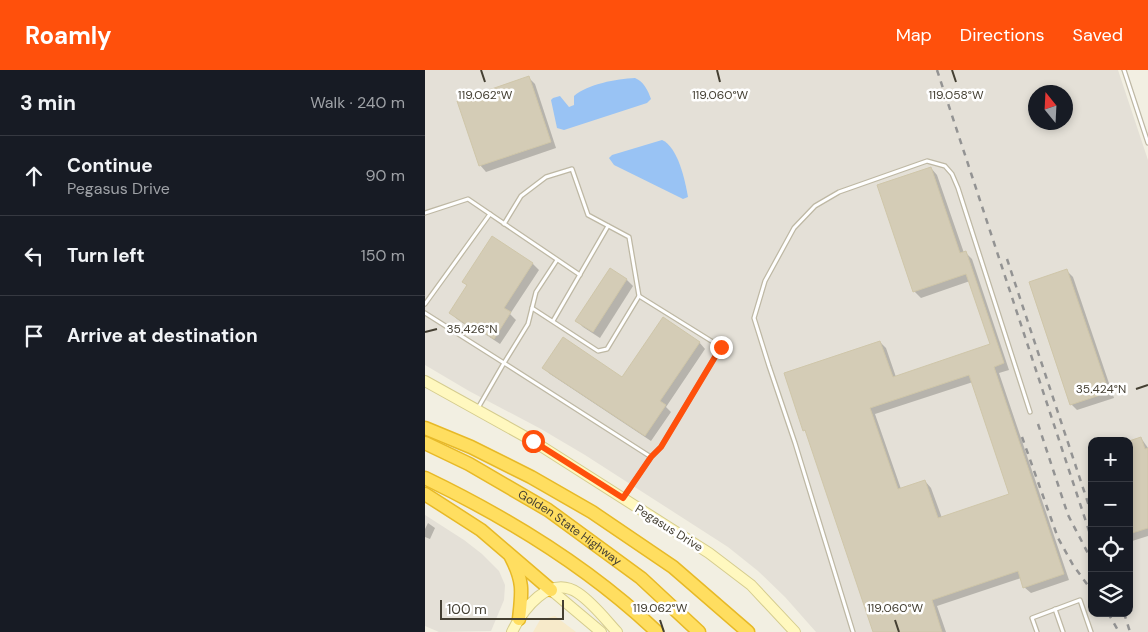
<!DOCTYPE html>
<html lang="en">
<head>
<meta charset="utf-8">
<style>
  :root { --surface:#171b24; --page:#20242c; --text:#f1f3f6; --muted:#9ea1a6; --line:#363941; --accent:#ff500c }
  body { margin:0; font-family:"DM Sans",sans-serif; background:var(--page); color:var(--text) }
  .controls { position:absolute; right:15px; bottom:15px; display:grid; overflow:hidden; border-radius:10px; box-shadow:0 2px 8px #0003 }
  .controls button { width:45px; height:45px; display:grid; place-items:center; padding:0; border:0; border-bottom:1px solid var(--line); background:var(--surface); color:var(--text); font:25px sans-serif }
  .compass { position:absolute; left:603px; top:15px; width:45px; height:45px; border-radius:50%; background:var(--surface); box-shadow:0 2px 8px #0003; rotate:342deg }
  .scale { position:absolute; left:15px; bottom:12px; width:124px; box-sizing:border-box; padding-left:5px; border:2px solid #443f32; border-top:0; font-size:14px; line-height:18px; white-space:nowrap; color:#443f32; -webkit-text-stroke:4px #fff; paint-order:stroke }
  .stop { position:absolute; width:15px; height:15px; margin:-11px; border:4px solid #ff500c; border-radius:50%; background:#fff }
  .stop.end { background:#ff500c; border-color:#fff; box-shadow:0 1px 5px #0008 }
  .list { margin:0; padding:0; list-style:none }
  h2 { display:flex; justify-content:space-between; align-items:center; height:65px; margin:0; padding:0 20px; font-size:21px }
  h2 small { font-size:16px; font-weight:400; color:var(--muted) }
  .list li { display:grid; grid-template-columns:32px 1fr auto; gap:15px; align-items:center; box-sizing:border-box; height:80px; padding:0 20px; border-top:1px solid var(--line) }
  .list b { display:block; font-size:19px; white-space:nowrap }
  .list p { margin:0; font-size:16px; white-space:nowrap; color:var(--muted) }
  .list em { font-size:16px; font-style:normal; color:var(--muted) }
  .icon { flex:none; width:28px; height:28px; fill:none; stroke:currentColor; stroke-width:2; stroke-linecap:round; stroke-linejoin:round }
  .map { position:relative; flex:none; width:723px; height:562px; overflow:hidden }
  header { display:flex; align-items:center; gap:30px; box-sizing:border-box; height:70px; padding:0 25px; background:var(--accent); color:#fff }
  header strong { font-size:24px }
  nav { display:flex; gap:28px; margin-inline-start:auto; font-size:18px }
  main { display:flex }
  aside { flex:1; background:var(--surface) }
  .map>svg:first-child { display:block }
  .commercial { fill:#f7eaca }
  .industrial { fill:#e4e0d7; fill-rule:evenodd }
  .water { fill:#99c3f4 }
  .shadow { fill:#0003; fill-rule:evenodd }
  .building { fill:#d4ccb6; stroke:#cfc6a9; fill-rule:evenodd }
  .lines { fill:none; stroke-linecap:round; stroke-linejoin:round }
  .lane-casing { stroke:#beb8a4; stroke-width:5.5 }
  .secondary-casing { stroke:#d5cc8e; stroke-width:12 }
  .highway-casing { stroke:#e7b927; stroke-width:15 }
  .lane { stroke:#fff; stroke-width:3 }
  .secondary { stroke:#fff8bf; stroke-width:10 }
  .highway { stroke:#ffde60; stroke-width:12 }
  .rail { stroke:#939393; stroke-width:2.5; stroke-dasharray:6 6; stroke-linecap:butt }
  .route { stroke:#ff500c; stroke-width:6 }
  .ticks { fill:none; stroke:#443f32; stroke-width:2 }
  .labels { text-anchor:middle; stroke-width:5; stroke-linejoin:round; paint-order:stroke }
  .street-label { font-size:12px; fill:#443f32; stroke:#fff }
  .ticks-label { font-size:12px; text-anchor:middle; fill:#443f32; stroke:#fff; stroke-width:5; stroke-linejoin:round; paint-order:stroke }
</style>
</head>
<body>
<header>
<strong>Roamly</strong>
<nav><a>Map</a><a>Directions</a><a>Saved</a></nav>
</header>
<main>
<aside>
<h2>3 min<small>Walk · 240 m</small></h2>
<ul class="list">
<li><svg class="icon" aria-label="ahead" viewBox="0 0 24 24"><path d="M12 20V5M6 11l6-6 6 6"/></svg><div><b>Continue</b><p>Pegasus Drive</p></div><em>90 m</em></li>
<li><svg class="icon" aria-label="left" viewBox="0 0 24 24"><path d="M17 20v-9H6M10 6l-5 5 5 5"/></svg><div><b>Turn left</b></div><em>150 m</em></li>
<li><svg class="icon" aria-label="arrive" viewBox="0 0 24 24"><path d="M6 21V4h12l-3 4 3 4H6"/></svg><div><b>Arrive at destination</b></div></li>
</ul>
</aside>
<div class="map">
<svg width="723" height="562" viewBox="0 0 723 562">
  <rect width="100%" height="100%" fill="#f2efe2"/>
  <polygon class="commercial" points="130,546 151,562 108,562 115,550"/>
  <g class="industrial">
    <path d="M 0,0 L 693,0 L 723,90 L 723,562 L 391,562 L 360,527 L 333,501 L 303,477 L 160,385 L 116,359 L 44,321 L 0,295 ZM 610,22 L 640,22 L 640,52 L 610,52 ZM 667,371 L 704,371 L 704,543 L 667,543 Z"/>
    <polygon points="0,445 39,470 57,484 74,501 80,515 79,530 66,561 14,562 0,556"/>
  </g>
  <g class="water">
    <path d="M 210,8 C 218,11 223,20 226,29 L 222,33 L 139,60 L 132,58 L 126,30 L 128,28 L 135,26 L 144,37 L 149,35 L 149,26 C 163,14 191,9 210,8 Z"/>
    <path d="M 237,70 C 253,77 260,110 263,127 L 258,129 L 189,95 L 184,88 L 187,85 Z"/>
  </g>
  <g class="shadow">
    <polygon points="104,8 110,14 131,78 61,102 55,95"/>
    <path d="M 506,98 L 512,105 L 539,183 L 541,183 L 547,189 L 584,300 L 574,303 L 644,510 L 606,523 L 599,517 L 596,508 L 512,536 L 521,562 L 449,562 L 382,363 L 379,360 L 455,272 L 461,278 L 471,307 L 566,275 L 545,211 L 496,228 L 489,221 ZM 548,312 L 586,425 L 517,448 L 506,418 L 500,411 L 476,419 L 450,344 Z"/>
    <polygon points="67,168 108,194 114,200 85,244 91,250 75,274 51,258 49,261 32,249 26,243 43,216 39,212"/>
    <polygon points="185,200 202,210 208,216 175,268 158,257 152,251"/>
    <polygon points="642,201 648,207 689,328 652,340 646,334"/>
    <polygon points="274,272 280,279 241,337 246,342 226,371 125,304 119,298 198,308"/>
    <polygon points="716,368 723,378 723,466 704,472 704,372"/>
    <polygon points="3,453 10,458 5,469 0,467 0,459"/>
  </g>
  <g class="building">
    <polygon points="104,6 126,72 54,96 32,31"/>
    <path d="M 506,97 L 535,183 L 541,181 L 579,293 L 569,297 L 639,504 L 598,518 L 593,501 L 507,530 L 517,562 L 448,562 L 380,360 L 378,361 L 359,303 L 455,271 L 468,307 L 565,274 L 541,204 L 488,222 L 452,115 ZM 544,305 L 584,424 L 513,448 L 500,410 L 473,419 L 445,338 Z"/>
    <polygon points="67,166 108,193 79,238 86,242 69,269 44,253 42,255 24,243 42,215 37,212"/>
    <polygon points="185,198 202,209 168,262 150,251"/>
    <polygon points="642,199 684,322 645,335 604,212"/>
    <polygon points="238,247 275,272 235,331 241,335 220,366 117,298 138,267 197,307"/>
    <polygon points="716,367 720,379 723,378 723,458 704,464 704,371"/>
  </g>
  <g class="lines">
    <g class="lane-casing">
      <g id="lane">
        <polyline points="699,0 723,73"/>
        <polyline points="0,143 43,129 65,144 0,234"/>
        <polyline points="65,144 155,205"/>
        <polyline points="79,154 96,126 121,107 147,99 163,145 204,167 214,226 182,279 173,281 107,238"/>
        <polyline points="214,226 296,277 236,377 226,387"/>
        <polyline points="0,243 79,293 103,254 111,222 132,190"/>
        <polyline points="128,251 183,156"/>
        <polyline points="53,338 79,293 226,387 199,427"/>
        <polyline points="630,539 638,562"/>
        <polyline points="428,562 370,373 344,296 329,248 340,211 369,158 390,136 414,122 502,91 520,96 527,104 533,118 605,342"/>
        <polyline points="612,562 607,548 655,530 666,562"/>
      </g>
    </g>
    <g class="secondary-casing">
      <g id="secondary">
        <polyline points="0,311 108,371 284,483 326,515 370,562"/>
        <polyline points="126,520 176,562"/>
        <path d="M 87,562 C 98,539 124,504 153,523 C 168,533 180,549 192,562"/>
      </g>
    </g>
    <g class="highway-casing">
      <g id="highway">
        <polyline points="0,358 46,377 106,407 167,442 248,497 323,562"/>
        <path id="s1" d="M 0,373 L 44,394 L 123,440 L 216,508 L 274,562"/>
        <path d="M 0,408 C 83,448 165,498 232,562"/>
        <polyline points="0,424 56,460 126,520"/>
        <path d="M 86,487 C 99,512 97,522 94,549"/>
      </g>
    </g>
    <use href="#lane" class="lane"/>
    <use href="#secondary" class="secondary"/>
    <use href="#highway" class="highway"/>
    <g class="rail">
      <polyline points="512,0 667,470"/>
      <polyline points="582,189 667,445"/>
      <polyline points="613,354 643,445 667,491"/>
      <polyline points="597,367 633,468 648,495 667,521"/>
      <polyline points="683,543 694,562"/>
      <polyline points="699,543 705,562"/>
    </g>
  </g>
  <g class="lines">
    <polyline class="route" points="108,371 198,428 226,387 236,377 296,277"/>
  </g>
  <path class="ticks" d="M 56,0 L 60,12M 292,0 L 295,12M 527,0 L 531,12M 0,262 L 12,259M 711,319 L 723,315M 235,550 L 239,562M 470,550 L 474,562"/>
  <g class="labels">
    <g class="street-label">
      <text dy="4" stroke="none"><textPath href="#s1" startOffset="168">Golden State Highway</textPath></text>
      <text transform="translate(244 458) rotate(32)" y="4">Pegasus Drive</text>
    </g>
  </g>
  <g class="ticks-label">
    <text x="60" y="29">119.062°W</text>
    <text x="295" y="29">119.060°W</text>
    <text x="531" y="29">119.058°W</text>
    <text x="47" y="263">35.426°N</text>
    <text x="676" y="323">35.424°N</text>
    <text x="235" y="542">119.062°W</text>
    <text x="470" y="542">119.060°W</text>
  </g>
</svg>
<div class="controls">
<button>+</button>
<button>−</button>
<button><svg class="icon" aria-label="locate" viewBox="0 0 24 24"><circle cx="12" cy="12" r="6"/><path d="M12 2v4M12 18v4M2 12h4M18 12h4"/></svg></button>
<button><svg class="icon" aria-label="layers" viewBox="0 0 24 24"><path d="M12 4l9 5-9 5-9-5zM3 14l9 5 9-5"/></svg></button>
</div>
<svg class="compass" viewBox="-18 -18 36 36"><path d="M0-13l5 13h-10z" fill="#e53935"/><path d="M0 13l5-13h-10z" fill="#9ea1a6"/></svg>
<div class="scale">100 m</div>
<div class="stop" style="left:108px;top:371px"></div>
<div class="stop end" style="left:296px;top:277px"></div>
</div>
</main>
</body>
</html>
